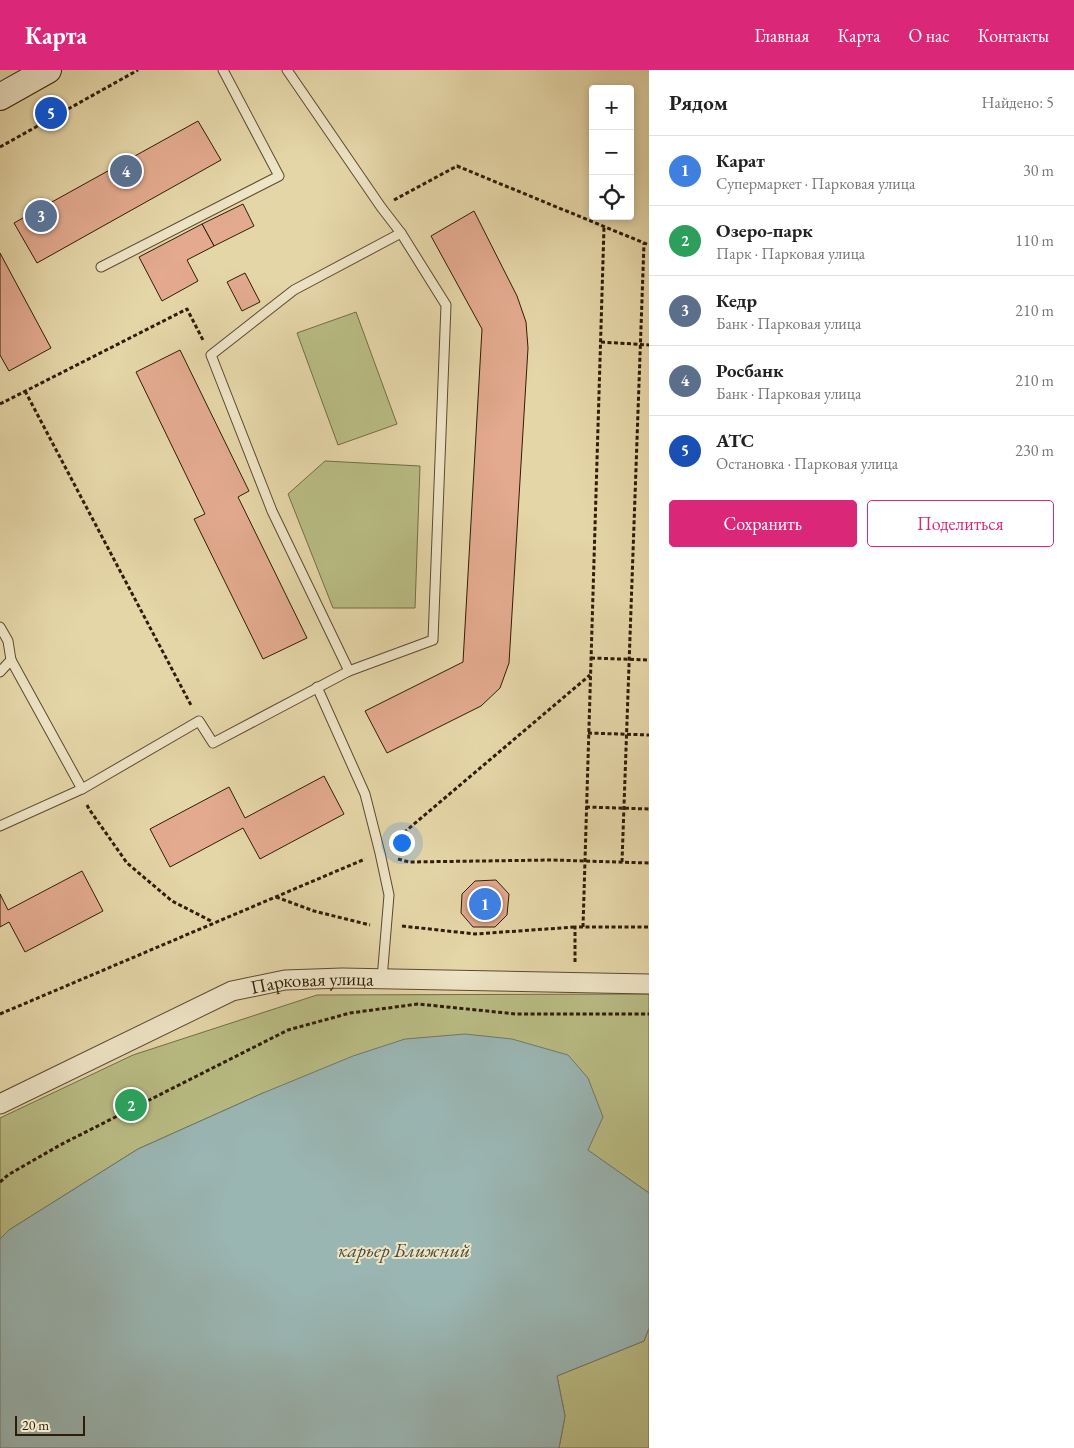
<!DOCTYPE html>
<html lang="ru">
<head>
<meta charset="utf-8">
<style>
  :root { --surface:#fff; --page:#f6f6f6; --text:#222; --muted:#767676; --line:#e0e0e0; --accent:#db2777 }
  body { margin:0; font-family:"EB Garamond",serif; background:var(--page); color:var(--text) }
  .controls { position:absolute; right:15px; top:15px; display:grid; overflow:hidden; border-radius:5px; box-shadow:0 2px 8px #0003 }
  .controls button { width:45px; height:45px; display:grid; place-items:center; padding:0; border:0; border-bottom:1px solid var(--line); background:var(--surface); color:var(--text); font:25px sans-serif }
  .scale { position:absolute; left:15px; bottom:12px; width:70px; box-sizing:border-box; padding-left:5px; border:2px solid #2f1c07; border-top:0; font-size:14px; line-height:18px; white-space:nowrap; color:#2f1c07; -webkit-text-stroke:4px #eee4c6; paint-order:stroke }
  .you { position:absolute; left:401px; top:772px; width:18px; height:18px; margin:-12px; border:4px solid #fff; border-radius:50%; background:#1a73e8; box-shadow:0 0 0 8px #1a73e833 }
  .badge { display:grid; place-items:center; width:32px; height:32px; border-radius:50%; background:var(--accent); color:#fff; font-size:16px; font-weight:700 }
  .pin { position:absolute; translate:-50% -50%; border:2px solid #fff; box-shadow:0 1px 5px #0006 }
  .list { margin:0; padding:0; list-style:none }
  h2 { display:flex; justify-content:space-between; align-items:center; height:65px; margin:0; padding:0 20px; font-size:21px }
  h2 small { font-size:16px; font-weight:400; color:var(--muted) }
  .list li { display:grid; grid-template-columns:32px 1fr auto; gap:15px; align-items:center; box-sizing:border-box; height:70px; padding:0 20px; border-top:1px solid var(--line) }
  .list b { display:block; font-size:19px; white-space:nowrap }
  .list p { margin:0; font-size:16px; white-space:nowrap; color:var(--muted) }
  .list em { font-size:16px; font-style:normal; color:var(--muted) }
  .actions { display:flex; gap:10px; padding:15px 20px }
  .actions a { flex:1; padding:11px 0; border:1px solid var(--accent); border-radius:5px; text-align:center; font-size:18px; color:var(--accent) }
  .actions .main { background:var(--accent); color:#fff }
  .icon { flex:none; width:28px; height:28px; fill:none; stroke:currentColor; stroke-width:2; stroke-linecap:round; stroke-linejoin:round }
  .map { position:relative; flex:none; width:649px; height:1378px; overflow:hidden }
  header { display:flex; align-items:center; gap:30px; box-sizing:border-box; height:70px; padding:0 25px; background:var(--accent); color:#fff }
  header strong { font-size:24px }
  nav { display:flex; gap:28px; margin-inline-start:auto; font-size:18px }
  main { display:flex }
  aside { flex:1; background:var(--surface) }
  .map>svg:first-child { display:block }
  .green { fill:#b9bc84; stroke:#746c46 }
  .water { fill:#9ab6b3; stroke:#6f786e }
  .building { fill:#e3aa8f; stroke:#2f1c07 }
  .lines { fill:none; stroke-linecap:round; stroke-linejoin:round }
  .lane-casing { stroke:#5c4a2f; stroke-width:11 }
  .street-casing { stroke:#5c4a2f; stroke-width:21 }
  .secondary-casing { stroke:#2f1c07; stroke-width:28 }
  .path { stroke:#2f1c07; stroke-width:3; stroke-dasharray:4 2.5; stroke-linecap:butt }
  .lane { stroke:#eee4c6; stroke-width:9 }
  .street { stroke:#eee4c6; stroke-width:19 }
  .secondary { stroke:#eee4c6; stroke-width:26 }
  .labels { text-anchor:middle; stroke-width:4; stroke-linejoin:round; paint-order:stroke }
  .street-label { font-size:19px; fill:#2f1c07; stroke:#eee4c6 }
  .water-label { font-size:20px; font-style:italic; fill:#4f4a3b; stroke:#eee4c6 }
</style>
</head>
<body>
<header>
<strong>Карта</strong>
<nav><a>Главная</a><a>Карта</a><a>О нас</a><a>Контакты</a></nav>
</header>
<main>
<div class="map">
<svg width="649" height="1378" viewBox="0 0 649 1378">
  <rect width="100%" height="100%" fill="#e5d6a8"/>
  <filter id="stains"><feTurbulence type="fractalNoise" baseFrequency=".004" numOctaves="4"/><feColorMatrix values="0 0 0 0 .2 0 0 0 0 .09 0 0 0 0 .02 0 0 0 .5 -.17"/></filter>
  <radialGradient id="worn" r=".72"><stop offset=".6" stop-color="#630" stop-opacity="0"/><stop offset="1" stop-color="#630" stop-opacity=".3"/></radialGradient>
  <g class="green">
    <polygon points="356,242 397,354 338,375 297,263"/>
    <polygon points="325,391 420,396 415,538 333,538 288,424"/>
    <polygon points="649,924 649,1123 587,1080 263,1023 138,1079 9,1160 0,1169 0,1048 133,985 317,925"/>
    <polygon points="649,1258 649,1378 559,1378 565,1346 557,1306 644,1271"/>
  </g>
  <polygon class="water" points="465,964 512,969 568,985 588,1008 603,1047 588,1080 649,1123 649,1258 644,1271 557,1306 565,1346 559,1378 0,1378 0,1169 9,1160 138,1079 263,1023 353,986 405,969"/>
  <g class="building">
    <polygon points="198,51 221,90 37,193 14,153"/>
    <polygon points="243,134 254,156 214,176 202,154"/>
    <polygon points="474,141 517,226 526,252 528,278 509,593 500,618 481,636 387,683 365,641 463,592 482,259 431,166"/>
    <polygon points="202,154 214,176 187,190 198,211 162,231 139,187"/>
    <polygon points="0,183 51,278 9,301 0,285"/>
    <polygon points="245,203 260,232 242,241 227,212"/>
    <polygon points="180,280 249,421 238,427 307,568 263,589 194,449 205,444 136,302"/>
    <polygon points="324,706 344,744 260,789 243,758 170,797 150,759 229,717 245,748"/>
    <polygon points="82,801 103,841 25,882 9,852 0,857 0,824 8,840"/>
    <polygon points="496,810 509,824 507,845 495,857 473,857 461,843 462,824 475,811"/>
  </g>
  <g class="lines">
    <g class="lane-casing">
      <g id="lane">
        <polyline points="101,197 279,106 223,0"/>
        <polyline points="0,557 8,571 11,590 0,602"/>
        <polyline points="11,590 82,719"/>
        <polyline points="349,601 272,441 211,285 294,220 401,163"/>
        <polyline points="317,617 365,724 380,783 389,825 382,909"/>
        <polyline points="0,756 82,719 199,651 213,673 349,601 433,570 446,235 401,163 381,137 287,0"/>
      </g>
    </g>
    <g class="street-casing">
      <g id="street">
        <path id="s1" d="M 0,1034 L 232,921 L 285,910 L 342,908 L 649,914"/>
      </g>
    </g>
    <g class="secondary-casing">
      <polyline id="secondary" points="0,27 48,0"/>
    </g>
    <g class="path">
      <polyline points="0,77 138,0"/>
      <polyline points="394,130 457,96 649,175"/>
      <polyline points="601,272 649,275"/>
      <polyline points="25,321 192,637"/>
      <polyline points="0,334 187,239 204,272"/>
      <polyline points="591,588 649,590"/>
      <polyline points="588,663 649,665"/>
      <polyline points="87,735 89,739 127,793 172,831 213,852"/>
      <polyline points="586,737 649,739"/>
      <polyline points="394,771 590,605"/>
      <polyline points="398,789 409,792 552,790 649,793"/>
      <polyline points="622,792 644,173"/>
      <polyline points="276,827 314,841 370,855"/>
      <polyline points="402,856 475,864 575,857"/>
      <polyline points="583,857 604,157"/>
      <polyline points="575,892 575,857 649,857"/>
      <polyline points="0,944 365,789"/>
      <polyline points="0,1112 8,1105 60,1075 288,960 350,943 418,934 516,944 649,944"/>
    </g>
    <use href="#lane" class="lane"/>
    <use href="#street" class="street"/>
    <use href="#secondary" class="secondary"/>
  </g>
  <g class="labels">
    <g class="street-label">
      <text dy="7" stroke="none"><textPath href="#s1" startOffset="339">Парковая улица</textPath></text>
    </g>
    <g class="water-label">
      <text x="404" y="1187">карьер Ближний</text>
    </g>
  </g>
  <rect width="100%" height="100%" filter="url(#stains)"/>
  <rect width="100%" height="100%" fill="url(#worn)"/>
</svg>
<div class="controls">
<button>+</button>
<button>−</button>
<button><svg class="icon" aria-label="locate" viewBox="0 0 24 24"><circle cx="12" cy="12" r="6"/><path d="M12 2v4M12 18v4M2 12h4M18 12h4"/></svg></button>
</div>
<div class="scale">20 m</div>
<div class="you"></div>
<div class="pin badge" style="left:485px;top:834px;background:#3f7fe0">1</div>
<div class="pin badge" style="left:131px;top:1035px;background:#2e9e5b">2</div>
<div class="pin badge" style="left:41px;top:146px;background:#5c6f8a">3</div>
<div class="pin badge" style="left:126px;top:101px;background:#5c6f8a">4</div>
<div class="pin badge" style="left:51px;top:43px;background:#1a4fb4">5</div>
</div>
<aside>
<h2>Рядом<small>Найдено: 5</small></h2>
<ul class="list">
<li><span class="badge" style="background:#3f7fe0">1</span><div><b>Карат</b><p>Супермаркет · Парковая улица</p></div><em>30 m</em></li>
<li><span class="badge" style="background:#2e9e5b">2</span><div><b>Озеро-парк</b><p>Парк · Парковая улица</p></div><em>110 m</em></li>
<li><span class="badge" style="background:#5c6f8a">3</span><div><b>Кедр</b><p>Банк · Парковая улица</p></div><em>210 m</em></li>
<li><span class="badge" style="background:#5c6f8a">4</span><div><b>Росбанк</b><p>Банк · Парковая улица</p></div><em>210 m</em></li>
<li><span class="badge" style="background:#1a4fb4">5</span><div><b>АТС</b><p>Остановка · Парковая улица</p></div><em>230 m</em></li>
</ul>
<div class="actions"><a class="main">Сохранить</a><a>Поделиться</a></div>
</aside>
</main>
</body>
</html>
